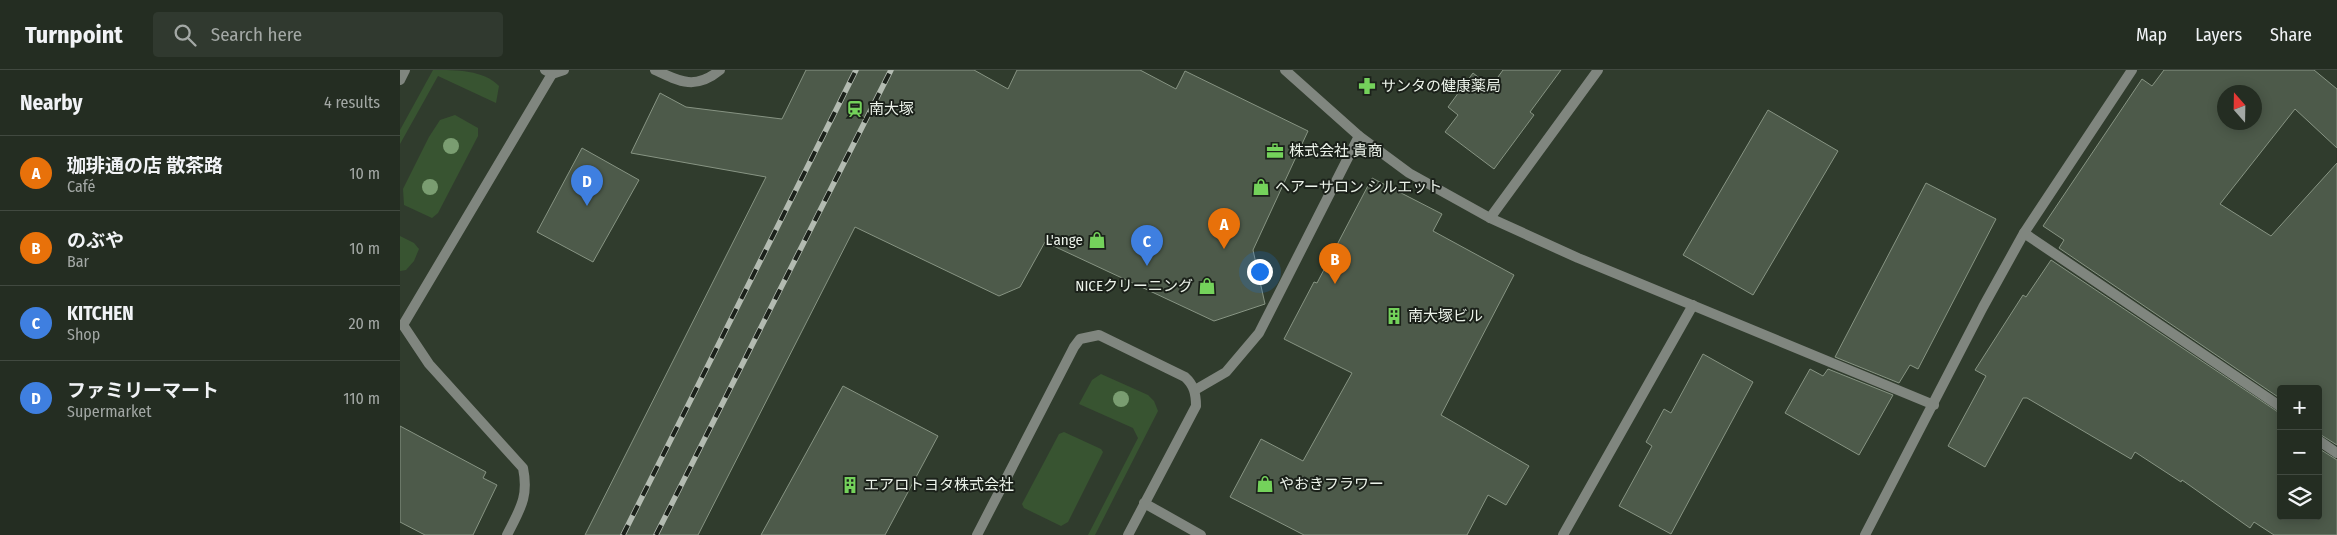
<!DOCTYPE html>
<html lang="en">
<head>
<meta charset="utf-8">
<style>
  :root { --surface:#242d22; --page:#30392f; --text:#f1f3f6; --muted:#a3a8a5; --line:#414940; --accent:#db2777 }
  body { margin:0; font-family:"Fira Sans Condensed","Noto Sans JP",sans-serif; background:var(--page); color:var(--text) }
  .controls { position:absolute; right:15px; bottom:15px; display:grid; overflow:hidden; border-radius:5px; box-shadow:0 2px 12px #0003 }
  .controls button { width:45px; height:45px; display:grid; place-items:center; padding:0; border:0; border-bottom:1px solid var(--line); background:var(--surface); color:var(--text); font:25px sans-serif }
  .compass { position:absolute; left:1817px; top:15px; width:45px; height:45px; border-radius:50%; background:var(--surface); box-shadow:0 2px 12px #0003; rotate:340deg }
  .you { position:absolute; left:859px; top:201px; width:18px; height:18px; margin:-12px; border:4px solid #fff; border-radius:50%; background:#1a73e8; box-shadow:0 0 0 8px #1a73e833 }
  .badge { display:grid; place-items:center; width:32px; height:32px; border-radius:50%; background:var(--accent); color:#fff; font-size:16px; font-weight:700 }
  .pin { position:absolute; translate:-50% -41px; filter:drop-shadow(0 1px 2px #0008) }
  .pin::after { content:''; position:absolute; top:26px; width:18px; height:15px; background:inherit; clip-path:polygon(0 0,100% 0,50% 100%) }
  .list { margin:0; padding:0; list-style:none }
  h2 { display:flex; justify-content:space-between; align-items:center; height:65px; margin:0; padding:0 20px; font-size:21px }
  h2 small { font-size:16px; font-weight:400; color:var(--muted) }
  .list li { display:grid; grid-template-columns:32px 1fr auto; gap:15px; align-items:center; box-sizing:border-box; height:75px; padding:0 20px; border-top:1px solid var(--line) }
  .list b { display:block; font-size:19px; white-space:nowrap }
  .list p { margin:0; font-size:16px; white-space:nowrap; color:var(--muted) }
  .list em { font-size:16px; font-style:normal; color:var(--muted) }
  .icon { flex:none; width:28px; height:28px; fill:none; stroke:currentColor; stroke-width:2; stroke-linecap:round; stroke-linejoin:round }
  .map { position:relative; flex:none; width:1937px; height:465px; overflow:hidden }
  header { display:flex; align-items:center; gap:30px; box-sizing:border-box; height:70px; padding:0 25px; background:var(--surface); border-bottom:1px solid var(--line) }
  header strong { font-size:24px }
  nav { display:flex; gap:28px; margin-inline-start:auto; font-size:18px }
  .search { width:350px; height:45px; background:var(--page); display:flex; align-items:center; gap:12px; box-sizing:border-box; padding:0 18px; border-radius:5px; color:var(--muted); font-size:19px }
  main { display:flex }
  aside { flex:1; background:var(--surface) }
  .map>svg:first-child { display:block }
  .green { fill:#385431 }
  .building { fill:#4d5a4a; stroke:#879483; fill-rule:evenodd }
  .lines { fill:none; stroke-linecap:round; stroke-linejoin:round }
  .service { stroke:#80867f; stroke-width:10 }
  .minor { stroke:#80867f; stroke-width:10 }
  .tertiary { stroke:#80867f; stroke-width:10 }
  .rail-casing { stroke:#b3bbb1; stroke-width:5.5 }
  .rail { stroke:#1b211a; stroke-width:4; stroke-dasharray:11; stroke-linecap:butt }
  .tree { fill:#7a9d71 }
  .labels { text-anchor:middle; stroke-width:4; stroke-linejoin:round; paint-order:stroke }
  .poi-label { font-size:15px; fill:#ecf3ea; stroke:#1b211a; text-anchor:start }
</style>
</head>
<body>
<header>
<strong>Turnpoint</strong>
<div class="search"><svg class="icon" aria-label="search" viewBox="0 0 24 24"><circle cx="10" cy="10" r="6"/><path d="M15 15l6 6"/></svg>Search here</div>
<nav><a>Map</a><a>Layers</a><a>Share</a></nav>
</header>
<main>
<aside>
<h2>Nearby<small>4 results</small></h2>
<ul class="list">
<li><span class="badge" style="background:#e8710a">A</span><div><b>珈琲通の店 散茶路</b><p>Café</p></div><em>10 m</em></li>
<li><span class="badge" style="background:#e8710a">B</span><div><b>のぶや</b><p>Bar</p></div><em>10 m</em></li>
<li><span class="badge" style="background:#3f7fe0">C</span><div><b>KITCHEN</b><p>Shop</p></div><em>20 m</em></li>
<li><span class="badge" style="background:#3f7fe0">D</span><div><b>ファミリーマート</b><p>Supermarket</p></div><em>110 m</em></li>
</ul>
</aside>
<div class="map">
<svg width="1937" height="465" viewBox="0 0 1937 465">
  <rect width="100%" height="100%" fill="#303c2d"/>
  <g class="green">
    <path d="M 33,0 C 56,0 84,0 99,16 L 96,33 L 38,6 L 0,74 L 0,60 Z"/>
    <polygon points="55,45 78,58 78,66 38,143 32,148 4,135 3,119 29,67 40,50"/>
    <polygon points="0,166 14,173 19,179 14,191 6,200 0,201"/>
    <polygon points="701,304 748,325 754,331 758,341 695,465 688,465 738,368 733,358 679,334 692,310"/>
    <polygon points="664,362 701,379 703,382 668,452 661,456 624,438 622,434 659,364"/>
  </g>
  <g class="building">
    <polygon points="406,0 574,0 608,19 617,0 740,0 776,19 785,1 908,61 853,180 865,234 814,251 645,172 620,217 599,226 455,157 298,465 185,465 366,107 231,83 260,23 286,37 382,49"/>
    <polygon points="1103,0 1161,0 1130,42 1134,45 1094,99 1045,62 1058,45 1048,37 1073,3 1083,11 1085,8 1093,14"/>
    <path d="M 1764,0 L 1914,0 L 1937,19 L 1937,78 L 1895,39 L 1820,134 L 1871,166 L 1937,93 L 1937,375 L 1918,363 L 1918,319 L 1881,319 L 1881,329 L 1659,178 L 1664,170 L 1643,156 L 1742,9 L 1752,16 ZM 1824,22 L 1854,22 L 1854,52 L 1824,52 Z"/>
    <polygon points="1368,40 1438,81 1353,225 1283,185"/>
    <polygon points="182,78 239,110 193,192 137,162"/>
    <polygon points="972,108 1042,144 1033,161 1114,205 1041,345 1129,396 1106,435 1088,425 1067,465 904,465 830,427 861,369 903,391 952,303 884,269 914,212 917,213"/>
    <polygon points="1526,113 1596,149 1518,299 1510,295 1499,313 1435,287"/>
    <polygon points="1651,190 1881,344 1881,446 1918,446 1918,378 1937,390 1937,465 1874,465 1854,452 1850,458 1782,410 1781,412 1735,382 1731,389 1627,328 1623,328 1585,397 1548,376 1586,306 1575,300 1623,225 1626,227"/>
    <polygon points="1303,284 1353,312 1271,464 1219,436 1252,376 1246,372 1264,339 1271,343"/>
    <polygon points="1410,299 1423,306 1428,299 1493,325 1459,385 1385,343"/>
    <polygon points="443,316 538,366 485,465 361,465"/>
    <polygon points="0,356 86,402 83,408 97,415 73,465 25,465 0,452"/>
  </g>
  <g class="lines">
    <polyline class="service" points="3,255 152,4 145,0"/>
    <g class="minor">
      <path d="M 255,0 C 280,12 296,20 320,0"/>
      <polyline points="885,0 959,66 1009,103 1090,148 1178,188 1534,335"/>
      <polyline points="152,4 164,0"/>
      <polyline points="1090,148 1198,0"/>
      <polyline points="1624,163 1881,337"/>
      <path d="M 3,255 L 29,294 L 123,398 C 129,427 120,439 107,465"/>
      <polyline points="795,320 826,302 859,263 959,66"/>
      <polyline points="1918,370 1937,383"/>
      <polyline points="1163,465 1293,235"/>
      <polyline points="1465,465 1583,237 1624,163 1732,0"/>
    </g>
    <g class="tertiary">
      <polyline points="0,10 5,0"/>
      <polyline points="744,433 801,465"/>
      <path d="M 577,465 L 674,277 L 680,269 L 699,265 L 785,307 C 794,315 796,324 796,336 L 728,465"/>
    </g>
    <g class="rail-casing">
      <g id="rail">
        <polyline points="223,465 456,0"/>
        <polyline points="256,465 491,0"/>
      </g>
    </g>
    <use href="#rail" class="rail"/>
  </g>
  <g class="tree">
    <circle cx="51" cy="76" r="8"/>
    <circle cx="30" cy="117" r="8"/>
    <circle cx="721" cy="329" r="8"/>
  </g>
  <defs>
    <g id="pharmacy-bare" transform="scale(1.35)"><path d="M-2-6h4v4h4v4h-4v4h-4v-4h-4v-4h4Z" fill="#74d25b" stroke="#1b211a" stroke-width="2.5" paint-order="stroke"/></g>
    <g id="station-bare" transform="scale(1.35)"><path d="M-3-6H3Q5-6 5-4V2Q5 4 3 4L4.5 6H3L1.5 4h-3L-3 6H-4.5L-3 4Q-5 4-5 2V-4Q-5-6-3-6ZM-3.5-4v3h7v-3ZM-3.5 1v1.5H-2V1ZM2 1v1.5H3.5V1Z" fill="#74d25b" stroke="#1b211a" stroke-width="2.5" paint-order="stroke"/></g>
    <g id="office-bare" transform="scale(1.35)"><path d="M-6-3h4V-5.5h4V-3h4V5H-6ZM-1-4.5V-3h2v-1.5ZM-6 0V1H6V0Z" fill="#74d25b" stroke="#1b211a" stroke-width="2.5" paint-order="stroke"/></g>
    <g id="shop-bare" transform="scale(1.35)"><path d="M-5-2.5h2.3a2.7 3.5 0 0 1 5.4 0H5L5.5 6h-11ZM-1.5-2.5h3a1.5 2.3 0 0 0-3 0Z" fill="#74d25b" stroke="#1b211a" stroke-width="2.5" paint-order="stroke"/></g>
    <g id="building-bare" transform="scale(1.35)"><path d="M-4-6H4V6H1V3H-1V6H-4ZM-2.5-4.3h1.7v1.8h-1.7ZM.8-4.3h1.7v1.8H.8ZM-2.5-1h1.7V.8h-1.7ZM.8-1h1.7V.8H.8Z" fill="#74d25b" stroke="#1b211a" stroke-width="2.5" paint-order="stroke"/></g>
  </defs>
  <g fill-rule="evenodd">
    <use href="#pharmacy-bare" x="967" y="16"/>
    <use href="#station-bare" x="455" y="39"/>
    <use href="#office-bare" x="875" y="81"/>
    <use href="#shop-bare" x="861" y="117"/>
    <use href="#shop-bare" x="697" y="170"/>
    <use href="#shop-bare" x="807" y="216"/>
    <use href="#building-bare" x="994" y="246"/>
    <use href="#shop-bare" x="865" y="414"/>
    <use href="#building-bare" x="450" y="415"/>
  </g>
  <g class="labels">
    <g class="poi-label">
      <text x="981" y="21">サンタの健康薬局</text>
      <text x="469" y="44">南大塚</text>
      <text x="889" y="86">株式会社 貴商</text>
      <text x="875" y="122">ヘアーサロン シルエット</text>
      <text x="683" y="175" text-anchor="end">L'ange</text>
      <text x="793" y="221" text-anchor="end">NICEクリーニング</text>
      <text x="1008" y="251">南大塚ビル</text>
      <text x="879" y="419">やおきフラワー</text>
      <text x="464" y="420">エアロトヨタ株式会社</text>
    </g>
  </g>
</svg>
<div class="controls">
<button>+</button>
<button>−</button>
<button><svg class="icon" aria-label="layers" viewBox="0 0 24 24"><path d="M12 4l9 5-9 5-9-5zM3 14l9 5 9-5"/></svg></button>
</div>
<svg class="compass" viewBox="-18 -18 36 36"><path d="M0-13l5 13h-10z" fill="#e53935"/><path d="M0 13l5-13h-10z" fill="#a3a8a5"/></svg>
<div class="you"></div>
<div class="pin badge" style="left:824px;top:179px;background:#e8710a">A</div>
<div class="pin badge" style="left:935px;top:214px;background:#e8710a">B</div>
<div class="pin badge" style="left:747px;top:196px;background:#3f7fe0">C</div>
<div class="pin badge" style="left:187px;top:136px;background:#3f7fe0">D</div>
</div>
</main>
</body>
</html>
